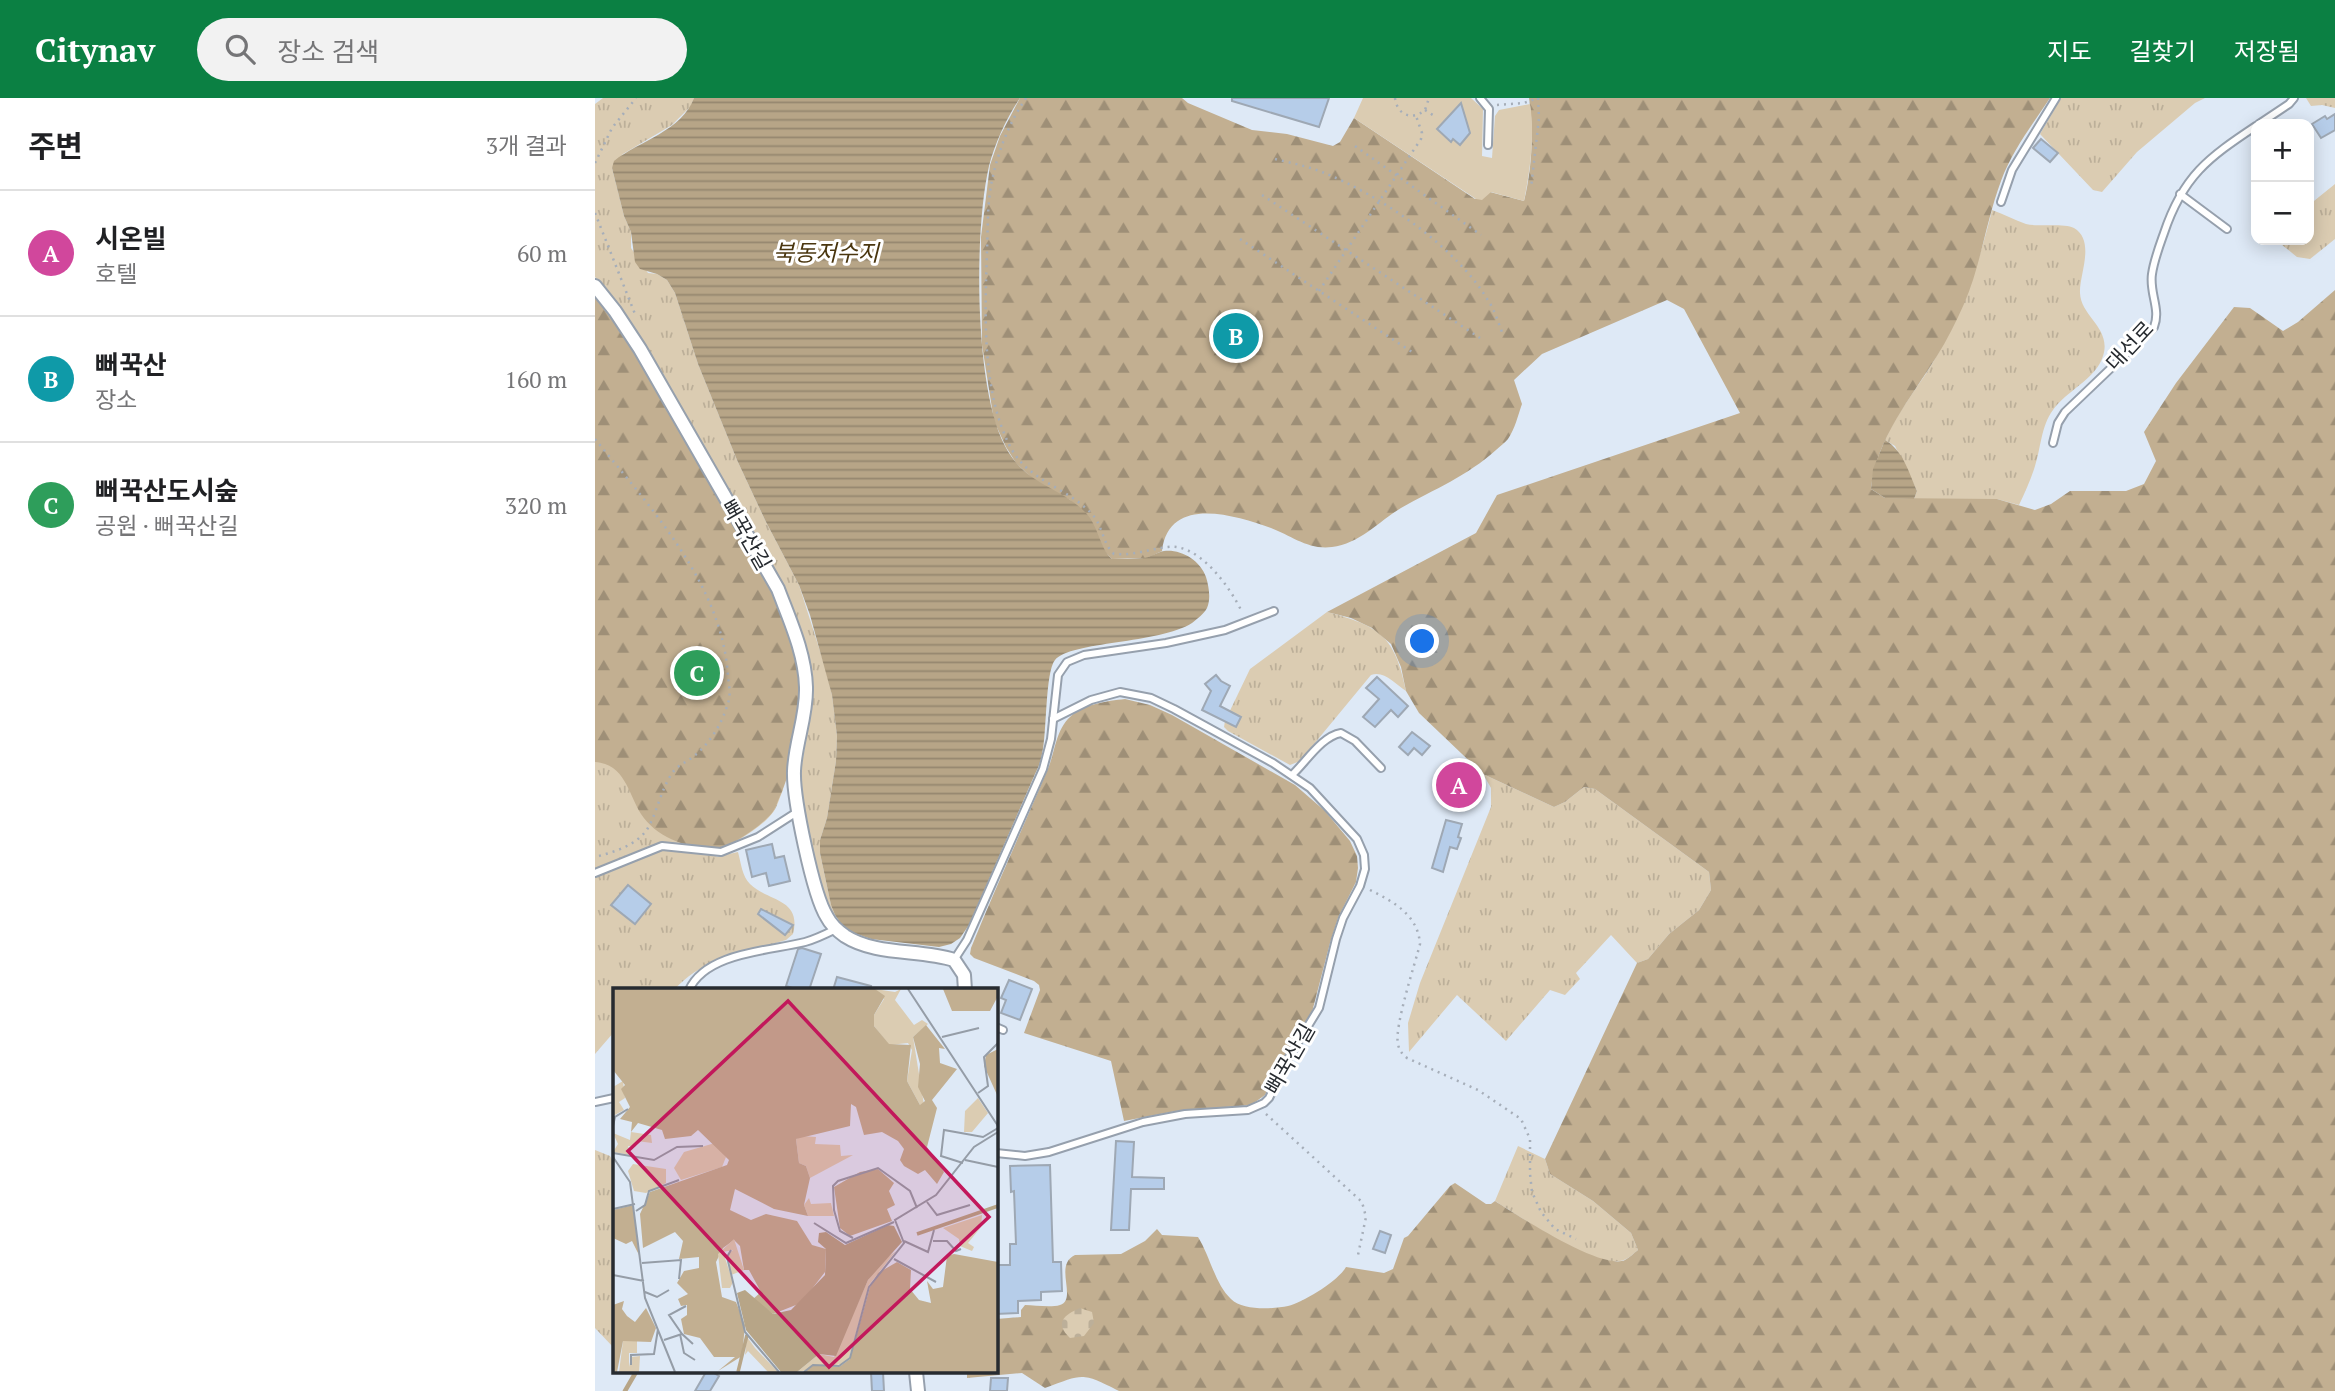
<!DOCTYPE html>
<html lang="ko">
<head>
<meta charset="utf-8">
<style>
  :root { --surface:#fff; --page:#f2f2f2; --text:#202124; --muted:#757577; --line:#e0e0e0; --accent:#0b8043 }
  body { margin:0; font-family:"PT Serif","Noto Sans KR",serif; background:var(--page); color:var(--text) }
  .controls { position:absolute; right:21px; top:21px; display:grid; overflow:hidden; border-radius:14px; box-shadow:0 4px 18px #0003 }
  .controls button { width:63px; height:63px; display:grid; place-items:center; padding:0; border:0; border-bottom:2px solid var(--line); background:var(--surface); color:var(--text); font:35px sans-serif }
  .you { position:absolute; left:828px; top:544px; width:24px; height:24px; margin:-18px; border:5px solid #fff; border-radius:50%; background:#1a73e8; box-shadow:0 0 0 10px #1a73e833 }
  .badge { display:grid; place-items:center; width:46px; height:46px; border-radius:50%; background:var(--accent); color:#fff; font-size:23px; font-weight:700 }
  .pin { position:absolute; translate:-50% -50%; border:4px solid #fff; box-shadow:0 2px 7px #0006 }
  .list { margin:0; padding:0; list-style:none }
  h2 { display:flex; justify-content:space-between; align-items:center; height:91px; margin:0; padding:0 28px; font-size:30px }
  h2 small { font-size:23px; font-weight:400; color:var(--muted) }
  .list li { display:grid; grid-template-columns:46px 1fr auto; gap:21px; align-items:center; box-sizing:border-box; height:126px; padding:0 28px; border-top:2px solid var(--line) }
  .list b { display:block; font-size:26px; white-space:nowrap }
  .list p { margin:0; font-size:23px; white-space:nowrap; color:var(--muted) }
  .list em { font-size:23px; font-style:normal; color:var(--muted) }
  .icon { flex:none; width:38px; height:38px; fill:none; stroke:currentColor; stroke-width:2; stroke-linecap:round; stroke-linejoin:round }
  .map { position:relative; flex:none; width:1740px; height:1293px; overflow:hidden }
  header { display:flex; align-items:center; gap:42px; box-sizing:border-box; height:98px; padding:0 35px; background:var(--accent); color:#fff }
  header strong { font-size:33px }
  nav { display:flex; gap:38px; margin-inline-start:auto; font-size:24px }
  .search { width:490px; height:63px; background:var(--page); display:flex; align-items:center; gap:18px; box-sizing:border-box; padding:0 24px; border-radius:38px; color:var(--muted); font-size:26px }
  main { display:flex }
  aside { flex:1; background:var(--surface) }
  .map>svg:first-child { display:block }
  .grass { fill:url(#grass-tufts) }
  .forest { fill:url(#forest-firs) }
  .cemetery { fill:url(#cemetery-stones) }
  .garden { fill:#dbccb2 }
  .water { fill:url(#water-rules) }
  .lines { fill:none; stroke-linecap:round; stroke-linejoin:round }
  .stream { stroke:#b7a587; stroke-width:4.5 }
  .building { fill:#b6cde9; stroke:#9ea8b4; stroke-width:2 }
  .service-casing { stroke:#96a0ad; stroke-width:10 }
  .minor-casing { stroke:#96a0ad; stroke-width:16 }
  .path { stroke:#a6aeb9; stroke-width:2.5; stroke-dasharray:2 5; stroke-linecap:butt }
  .service { stroke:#fff; stroke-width:6 }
  .minor { stroke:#fff; stroke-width:12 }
  .labels { text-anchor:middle; stroke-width:6; stroke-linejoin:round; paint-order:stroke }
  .street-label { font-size:21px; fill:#272b30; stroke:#fff }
  .water-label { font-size:23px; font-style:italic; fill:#4a360f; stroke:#fff }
  .inset-river { fill:none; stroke:#b7a587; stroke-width:3.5 }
  .inset-road { fill:none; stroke:#959da7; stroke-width:2 }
  .view { fill:#c2185b; fill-opacity:0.15; stroke:#c2185b; stroke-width:3.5 }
  .inset-edge { fill:none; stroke:#272b30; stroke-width:3.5 }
</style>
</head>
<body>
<header>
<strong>Citynav</strong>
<div class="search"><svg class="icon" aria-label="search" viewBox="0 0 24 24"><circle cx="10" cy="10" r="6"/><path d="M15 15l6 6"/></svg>장소 검색</div>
<nav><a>지도</a><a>길찾기</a><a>저장됨</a></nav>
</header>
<main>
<aside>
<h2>주변<small>3개 결과</small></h2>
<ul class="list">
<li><span class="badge" style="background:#d1479c">A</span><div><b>시온빌</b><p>호텔</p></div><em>60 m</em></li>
<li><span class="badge" style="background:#0f9aa8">B</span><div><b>뻐꾹산</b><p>장소</p></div><em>160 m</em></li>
<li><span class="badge" style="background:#2e9e5b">C</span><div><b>뻐꾹산도시숲</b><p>공원 · 뻐꾹산길</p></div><em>320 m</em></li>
</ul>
</aside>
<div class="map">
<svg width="1740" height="1293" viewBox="0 0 1740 1293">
  <defs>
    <pattern id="grass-tufts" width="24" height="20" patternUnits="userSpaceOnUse" patternTransform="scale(1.75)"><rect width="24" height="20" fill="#dbccb2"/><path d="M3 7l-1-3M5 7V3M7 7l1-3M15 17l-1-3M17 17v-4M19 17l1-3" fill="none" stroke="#bcaf99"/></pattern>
    <pattern id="forest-firs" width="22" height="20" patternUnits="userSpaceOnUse" patternTransform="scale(1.75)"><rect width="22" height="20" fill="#c2af91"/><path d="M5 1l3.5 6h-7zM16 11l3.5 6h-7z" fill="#9e8f77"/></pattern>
    <pattern id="cemetery-stones" width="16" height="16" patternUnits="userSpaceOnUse" patternTransform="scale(1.75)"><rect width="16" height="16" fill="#dbccb2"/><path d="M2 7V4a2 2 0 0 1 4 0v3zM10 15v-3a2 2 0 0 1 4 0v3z" fill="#bcaf99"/></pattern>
    <pattern id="water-rules" width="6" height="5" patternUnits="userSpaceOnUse" patternTransform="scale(1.75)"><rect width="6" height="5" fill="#b7a587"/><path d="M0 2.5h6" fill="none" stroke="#95876f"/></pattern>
  </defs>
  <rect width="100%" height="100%" fill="#dee9f6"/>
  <g class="grass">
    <polygon points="8,0 99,0 96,8 77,27 28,56 17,70 29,118 36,134 36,150 53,175 62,176 72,182 80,195 103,266 142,362 170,422 204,487 231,572 237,597 242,638 241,663 232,720 225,742 225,755 236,807 240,817 230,807 208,713 205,679 214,622 216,588 14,195 0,179 0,6"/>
    <polygon points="1466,0 1610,0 1600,5 1542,54 1507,94 1498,92 1445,36"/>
    <polygon points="1711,0 1740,0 1740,10 1727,7 1716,8"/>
    <polygon points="1740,86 1740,141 1715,161 1702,159 1681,142 1714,142 1714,107"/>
    <path d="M 1397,112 C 1408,116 1420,122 1431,126 C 1444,129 1470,125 1479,130 C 1501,143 1484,177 1485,195 C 1486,219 1517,230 1508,258 C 1501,281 1471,293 1458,312 C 1446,328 1446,350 1440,368 C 1436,381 1430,394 1424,407 L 1402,401 L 1319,401 L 1322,393 L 1300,348 L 1290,342 C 1304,310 1328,284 1344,254 C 1369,208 1385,162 1397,112 Z"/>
    <path d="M 0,197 L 188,692 C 185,698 183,707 179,713 C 167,731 138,743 121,759 L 143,754 C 146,765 147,778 155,786 C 173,804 207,800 198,836 L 191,842 C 150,855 110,858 79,892 L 19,892 L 19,934 L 0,956 Z"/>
    <path d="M 732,514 C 785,528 800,538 811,593 C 800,586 789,572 776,577 L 705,663 L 695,667 L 633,633 L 629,629 L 630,623 L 655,571 Z"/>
    <polygon points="888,676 959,709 970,704 989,689 1000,691 1114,774 1116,792 1104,812 1074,836 1053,861 1042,865 1016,837 981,875 985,881 970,897 955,892 911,943 862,897 814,954 813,925 825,885 896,709 896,690"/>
    <path d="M 923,1048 L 950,1061 L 955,1076 L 998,1103 L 1036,1135 L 1043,1152 C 1038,1156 1032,1162 1025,1163 C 996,1168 926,1119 900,1103 Z"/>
    <polygon points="0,1052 15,1058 19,1065 19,1250 0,1230"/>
  </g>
  <g class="forest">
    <path d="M 425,0 L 587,0 L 593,5 L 657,32 L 692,36 L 738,48 L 745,44 L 759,20 L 880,101 L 895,94 L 929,103 C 937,72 939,32 934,0 L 1455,0 C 1437,27 1417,53 1406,83 C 1391,123 1386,167 1369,206 C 1361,224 1352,242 1342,258 C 1316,300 1281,341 1276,391 L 1290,400 L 1402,401 L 1440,412 L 1456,406 L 1475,393 L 1531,393 L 1549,386 L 1561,363 L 1549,334 L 1581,285 L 1639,209 L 1655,210 L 1688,233 L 1703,224 L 1740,192 L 1740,1293 L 524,1293 C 486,1274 489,1276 450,1290 L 427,1275 L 372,1280 L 372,1274 L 401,1274 L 401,1221 L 426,1219 L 426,1212 L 430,1207 C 440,1207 455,1210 465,1207 C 483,1201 458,1167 480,1157 L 526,1156 L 550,1143 L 562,1131 L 567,1137 L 603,1139 C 615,1158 620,1186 636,1201 C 648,1213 678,1211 693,1208 C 709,1204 743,1183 751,1169 L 789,1175 L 798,1171 L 809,1140 L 813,1138 L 855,1088 L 860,1085 L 891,1106 L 896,1106 L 900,1103 C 922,1117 1007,1173 1030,1162 C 1034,1160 1039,1155 1043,1152 L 1036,1135 L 998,1103 L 955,1076 L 950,1061 L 1042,865 L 1053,861 L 1074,836 L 1104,812 L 1116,792 L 1114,774 L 1000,691 L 989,689 L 970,704 L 959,709 L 888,676 L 824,615 L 811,593 L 806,569 L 796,546 L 777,530 L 756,520 L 732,514 L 881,435 L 902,397 L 1145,315 L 1089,211 L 1072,202 L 947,256 L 919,282 L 927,306 C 923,317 920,331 913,341 C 910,345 905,348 901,352 C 872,378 840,391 806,410 C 783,424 764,446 737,449 C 713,452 697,438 676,430 C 639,417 574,397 567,453 L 552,460 L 517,461 L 511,455 L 506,446 L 475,402 L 439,382 L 421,365 L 411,349 L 399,323 L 387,247 L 386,139 L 395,67 L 405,38 Z"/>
    <path d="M 0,197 C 50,258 85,331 124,400 C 149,443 175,484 193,531 C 196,540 202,551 203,561 C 210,598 201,661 186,696 C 183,702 181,710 177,715 C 167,727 136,750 119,750 C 92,751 61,739 46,716 C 33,695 30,666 0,664 Z"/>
    <path d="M 530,601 L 555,607 L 577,617 L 700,687 L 730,713 L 755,743 L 762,758 L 763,770 L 761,784 L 743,820 L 735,845 L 716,918 L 697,946 L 670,997 L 656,1007 L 581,1013 L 529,1023 L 516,963 L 429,935 L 445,892 L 444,887 L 439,883 L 379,860 L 375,856 L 376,850 C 400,791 427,732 452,673 C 460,656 460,633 475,619 C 488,606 512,603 530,601 Z"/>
  </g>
  <path class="cemetery" d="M 485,1210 L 497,1214 L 499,1225 L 489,1238 L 475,1240 C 459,1225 469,1217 485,1210 Z"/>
  <path class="garden" d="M 768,0 L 876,0 L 888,11 L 887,58 L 897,60 L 900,18 L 904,12 L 935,6 C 940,37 935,73 929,103 L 896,94 L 887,102 L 881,101 L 759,20 Z"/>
  <g class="water">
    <path d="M 99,0 L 425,0 C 412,19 400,45 394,68 C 379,132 379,290 410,348 C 431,388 464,387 491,415 C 504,429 504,449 517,461 C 527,461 538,461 549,460 C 556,459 562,454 569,453 C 586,451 605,462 611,479 C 614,489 616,501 612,510 C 609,516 602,521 597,525 C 564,546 476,543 460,562 C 450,574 452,637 447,656 C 446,663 443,670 440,676 L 374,827 L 365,840 L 356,846 L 344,849 L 276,841 L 259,835 L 247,827 L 240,817 L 236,807 L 225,755 L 225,742 L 232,720 L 241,663 L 242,638 L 237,597 L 215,517 L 204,487 L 170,422 L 142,362 L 103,266 L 80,195 L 72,182 L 62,176 L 45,171 L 40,164 L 36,134 L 29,118 L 17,70 L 19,63 C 44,43 87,33 99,0 Z"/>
    <path d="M 1290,342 C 1308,352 1314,375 1322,393 L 1319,401 L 1290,400 L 1276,391 L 1278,371 Z"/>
  </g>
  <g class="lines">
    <polyline class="stream" points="30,1293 41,1274"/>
  </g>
  <g class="building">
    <polygon points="637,0 734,0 724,29 637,3"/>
    <polygon points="866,5 875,35 865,47 858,41 856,44 842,31"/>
    <polygon points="1740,16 1740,32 1726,40 1717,26 1730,18 1732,21"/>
    <polygon points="1446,41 1463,55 1455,64 1438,50"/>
    <polygon points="621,577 626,583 635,588 625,608 646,619 641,629 607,612 616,593 610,586"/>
    <polygon points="782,579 813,608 803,619 796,612 780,629 768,619 784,601 771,590"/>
    <polygon points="817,634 835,648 827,657 819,650 813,657 804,649"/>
    <polygon points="862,675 881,694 871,704 851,686"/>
    <polygon points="851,722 867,726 863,739 866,740 862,751 855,749 848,774 837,770"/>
    <polygon points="177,746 180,760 189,758 195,783 174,788 171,775 157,779 151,752"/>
    <polygon points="33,787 56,806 40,826 16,807"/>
    <polygon points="166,811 198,827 190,837 163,816"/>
    <polygon points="207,850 226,856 214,892 204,892 191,888 203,851"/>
    <polygon points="242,879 276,888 275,892 238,892"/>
    <polygon points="414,882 437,891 425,922 406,915 411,902 406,900"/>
    <polygon points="521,1043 539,1044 537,1079 569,1080 569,1091 536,1091 534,1132 516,1132"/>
    <polygon points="455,1067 458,1164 466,1164 467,1193 446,1194 446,1202 423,1203 423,1215 401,1216 401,1167 415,1167 415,1146 421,1146 419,1093 416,1094 415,1068"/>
    <polygon points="785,1133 796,1137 790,1155 778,1151"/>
    <polygon points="111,1274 117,1274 124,1278 115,1293 100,1293"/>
    <polygon points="276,1274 288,1274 289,1293 277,1293"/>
    <polygon points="396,1280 413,1280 412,1293 395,1293"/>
  </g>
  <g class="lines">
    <g class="service-casing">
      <g id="service">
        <polyline points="885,0 894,11 893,47"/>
        <polyline points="1664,26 1694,6 1699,0"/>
        <polyline points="1585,96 1632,131"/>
        <polyline points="1406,104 1417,72 1461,0"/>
        <path d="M 1458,345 L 1463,325 L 1470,314 L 1559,229 C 1566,211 1554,195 1557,176 C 1559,162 1564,149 1569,135 C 1588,78 1613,60 1661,28"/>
        <path d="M 697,677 C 711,664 727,638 746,635 L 760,643 L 786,670"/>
        <polyline points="0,775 67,748 126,754 163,739 202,714"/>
        <polyline points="359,862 372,842 448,671 456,641 463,577 472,564 489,557 571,545 630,532 679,513"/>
        <path d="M 94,892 C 111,854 175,853 210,844 C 221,841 231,836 241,831"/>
        <polyline points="401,929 408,932"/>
        <polyline points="0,1004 19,1000"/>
        <polyline points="401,1055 430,1058 454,1054 548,1024 590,1016 653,1012 669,1005 674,1000 694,959 724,910 741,841 748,820 765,788 770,771 769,757 762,741 715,690 678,665 579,611 556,600 525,594 496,602 458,621"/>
      </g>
    </g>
    <g class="minor-casing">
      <g id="minor">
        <path d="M 0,188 L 20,213 L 45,251 L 183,491 C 195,523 210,555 211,589 C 212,618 200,645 199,673 C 198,700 218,797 232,819 C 236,827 243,833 250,838 C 281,858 325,851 359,862 L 369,877 L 370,892"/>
        <polyline points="321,1274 323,1293"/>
      </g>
    </g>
    <g class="path">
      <path d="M 431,0 C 415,23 404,51 398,78 C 392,102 393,128 392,153 C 390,215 386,296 417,352 C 435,383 472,390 496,415 C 508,427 507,445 519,456 C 538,458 554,451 573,449 C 604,445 635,489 647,514"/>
      <path d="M 800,0 C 802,17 817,23 830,12 L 834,0"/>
      <polyline points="902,7 929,5 943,0 944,20 936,90"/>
      <polyline points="830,12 841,19"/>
      <polyline points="760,48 886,137"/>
      <path d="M 680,61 C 696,65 712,68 727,74 C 785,97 862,149 894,204 C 900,213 903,224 907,234"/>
      <polyline points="0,65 17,30 41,0"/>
      <polyline points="667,97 885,240"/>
      <polyline points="0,115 40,216"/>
      <polyline points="645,141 817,254"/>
      <polyline points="724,193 826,41 827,35 821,18"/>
      <path d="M 0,341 C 55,409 128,487 133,579 C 134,587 136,597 133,605 C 127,626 115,645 99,658 C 92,664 83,667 78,674 C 66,691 63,711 54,728 C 44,747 19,754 0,759"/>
      <path d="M 775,792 C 799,804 823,817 825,846 C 820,866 799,929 803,946 C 804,952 807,956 812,960 L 883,992 L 926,1021 L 935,1041 L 935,1076 L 937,1094 L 946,1114 L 960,1131 L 981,1141"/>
      <polyline points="671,1016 767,1104 771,1119 763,1157"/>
    </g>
    <use href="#service" class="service"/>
    <use href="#minor" class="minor"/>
  </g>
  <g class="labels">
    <g class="street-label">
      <text transform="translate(1535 248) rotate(-47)" y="7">대선로</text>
      <text transform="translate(151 437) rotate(60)" y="7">뻐꾹산길</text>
      <text transform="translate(695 961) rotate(-60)" y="7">뻐꾹산길</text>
    </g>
    <g class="water-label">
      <text x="231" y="163">북동저수지</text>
    </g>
  </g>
  <g transform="translate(18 890)">
    <rect width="385" height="385" fill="#dee9f6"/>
    <path d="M 262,1 L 282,4 L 288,1 L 282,12 L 301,37 L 309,32 L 315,36 L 300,49 L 311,117 L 307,117 L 294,93 L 299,62 L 295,55 L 276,57 L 261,38 L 261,27 L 271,11 ZM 10,93 L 12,110 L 6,114 L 11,122 L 0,128 L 0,99 ZM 365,110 L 375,125 L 359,144 L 351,144 L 352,123 ZM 18,144 L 38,147 L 39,155 L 24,153 L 22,159 L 15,158 L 18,167 L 0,164 L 5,156 L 0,145 L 17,152 ZM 189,148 L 203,149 L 202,156 L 227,157 L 228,168 L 240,167 L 197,190 L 193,178 L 186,175 L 183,151 ZM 102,155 L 113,169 L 109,179 L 68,192 L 61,180 L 71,164 ZM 20,176 L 53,181 L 53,195 L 33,205 L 21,203 L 15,183 ZM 196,210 L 198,216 L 218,215 L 221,228 L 195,228 L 191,217 ZM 369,227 L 368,239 L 355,255 L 361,259 L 359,263 L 347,258 L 346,251 L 330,240 ZM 283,263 L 256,297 L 236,370 L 229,376 L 184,384 L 206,366 L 221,369 L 255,292 L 267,275 ZM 134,349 L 142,360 L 165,384 L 155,384 L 135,363 L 132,367 ZM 10,353 L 24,353 L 24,365 L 16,365 L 16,379 L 18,369 L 27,368 L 26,384 L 6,384 Z" fill="#dbccb2"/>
    <path d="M 0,1 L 262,1 L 272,8 L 261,27 L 261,38 L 276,56 L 298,57 L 294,93 L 307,117 L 312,113 L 305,99 L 307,76 L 300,49 L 313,37 L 332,61 L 326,60 L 327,75 L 344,81 L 319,112 L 324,120 L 314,159 L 331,184 L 324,196 L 312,182 L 305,186 L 291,178 L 287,172 L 291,161 L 285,153 L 269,144 L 251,147 L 243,119 L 238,116 L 237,138 L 183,151 L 186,175 L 193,178 L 197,190 L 191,217 L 195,228 L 161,221 L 122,201 L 117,222 L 138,232 L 153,226 L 184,233 L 199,257 L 213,261 L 212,284 L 188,315 L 160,326 L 139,312 L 148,304 L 136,282 L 131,282 L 127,258 L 121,252 L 110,260 L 103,274 L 109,309 L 123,314 L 132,337 L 129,368 L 105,383 L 122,369 L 101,369 L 87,350 L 71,346 L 68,331 L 74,327 L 74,317 L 68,318 L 65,311 L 75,306 L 64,295 L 71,283 L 86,280 L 86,269 L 66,271 L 70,253 L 62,244 L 30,260 L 27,226 L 37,204 L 114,177 L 116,172 L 85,142 L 78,148 L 52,151 L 49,142 L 25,135 L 18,144 L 19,134 L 7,131 L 17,119 L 8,101 L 12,97 L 0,82 ZM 330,1 L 385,1 L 385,8 L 377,23 L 339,23 ZM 385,61 L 385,109 L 371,78 L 373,67 ZM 265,181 L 281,195 L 276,203 L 282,217 L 274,221 L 279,233 L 237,248 L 227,240 L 221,199 L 247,184 ZM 20,217 L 26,267 L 19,253 L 13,256 L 0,250 L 0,222 ZM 341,266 L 385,274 L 385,384 L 191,384 L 201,377 L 226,379 L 237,371 L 257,299 L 265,285 L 284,274 L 298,282 L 297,301 L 306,312 L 318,315 L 314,293 L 320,301 L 330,299 L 334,268 ZM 11,313 L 9,321 L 14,328 L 22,334 L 33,320 L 43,340 L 38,354 L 10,353 L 4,384 L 0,383 L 0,317 Z" fill="#c2af91"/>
    <path d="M 121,251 L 131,282 L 118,287 L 115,266 L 120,262 L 110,264 L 120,294 L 117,300 L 109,300 L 105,266 Z" fill="#dbccb2"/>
    <path d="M 275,237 L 281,238 L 289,254 L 255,292 L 223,368 L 206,366 L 184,384 L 168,384 L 133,342 L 124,305 L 132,302 L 160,326 L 178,322 L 212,287 L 213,261 L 205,254 L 206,245 L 213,244 L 232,257 Z" fill="#b7a587"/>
    <path class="inset-river" d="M 304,246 L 385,218M 125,384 L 134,347"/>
    <path class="inset-road" d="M 295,1 L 385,138M 329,49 L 366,40M 365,105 L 375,98 L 371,69 L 385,55M 0,138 L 2,129 L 15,121M 0,165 L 41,172 L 64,159 L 90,158M 0,169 L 17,194 L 32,310 L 62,384M 352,172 L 385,179M 350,175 L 328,168 L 331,142 L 370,149 L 385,140M 314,214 L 324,227 L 357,217M 0,221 L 22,216M 23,223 L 32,217 L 36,203 L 66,192M 201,235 L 233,255 L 281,234M 240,250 L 227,243 L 221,222 L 220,198 L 225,193 L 265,180 L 297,203 L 304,220M 291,253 L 315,264 L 321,242M 320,253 L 334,253 L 343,263 L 348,261M 118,262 L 114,269 L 132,344 L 166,384M 281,271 L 323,294M 29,275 L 68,272 L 66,291M 0,287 L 31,293M 32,304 L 44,309 L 56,302M 67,346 L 71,365 L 82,372M 69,346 L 56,327 L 73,318M 51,352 L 69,346 L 80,356M 18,377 L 18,367 L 41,366 L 45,341M 191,384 L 200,377 L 226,378 L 237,370 L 256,299 L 291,255 L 282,232 L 323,207 L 361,159 L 385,144"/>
    <path class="view" d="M 175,13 L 376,229 L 216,379 L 15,163 Z"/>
    <rect width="385" height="385" class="inset-edge"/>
  </g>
</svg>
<div class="controls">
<button>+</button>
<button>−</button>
</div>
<div class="you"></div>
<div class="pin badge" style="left:864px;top:687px;background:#d1479c">A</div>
<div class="pin badge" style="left:641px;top:238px;background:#0f9aa8">B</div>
<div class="pin badge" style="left:102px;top:575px;background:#2e9e5b">C</div>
</div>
</main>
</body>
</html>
